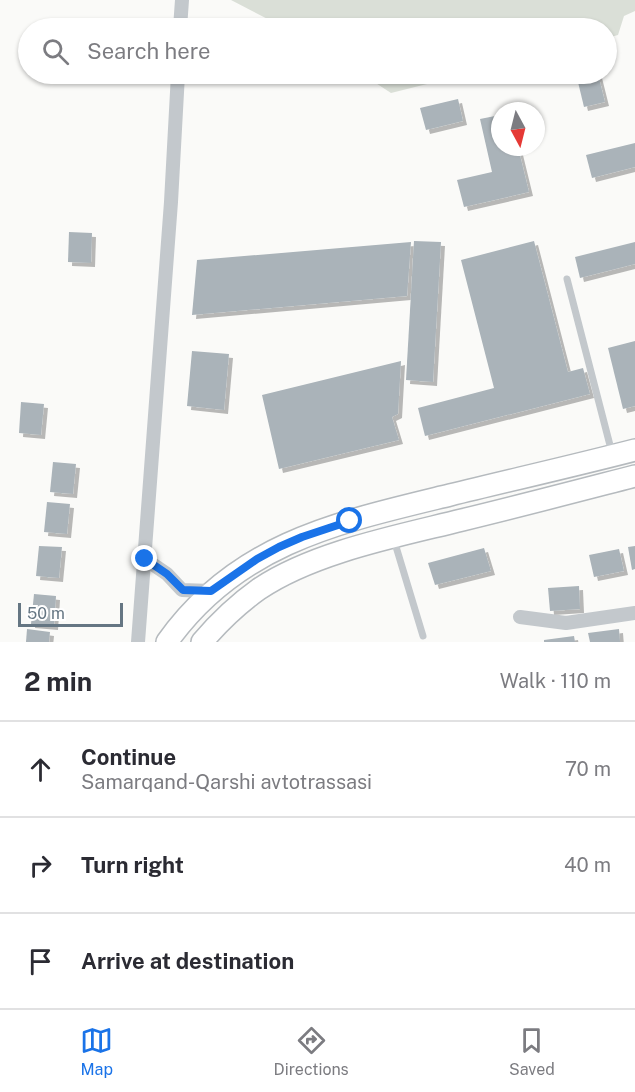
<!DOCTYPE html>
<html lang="en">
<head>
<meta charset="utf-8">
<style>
  :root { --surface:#fff; --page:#f2f2f3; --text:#2b2b33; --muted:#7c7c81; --line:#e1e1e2; --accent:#1a73e8 }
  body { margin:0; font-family:"Public Sans",sans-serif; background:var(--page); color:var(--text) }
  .compass { position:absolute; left:491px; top:102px; width:54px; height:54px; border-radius:50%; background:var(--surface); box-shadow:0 2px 4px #0004; rotate:173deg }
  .scale { position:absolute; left:18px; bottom:15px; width:105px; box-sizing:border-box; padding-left:6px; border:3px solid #657683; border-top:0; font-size:16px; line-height:21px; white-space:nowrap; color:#657683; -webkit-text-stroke:4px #fff; paint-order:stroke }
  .stop { position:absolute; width:18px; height:18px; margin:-14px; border:4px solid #1a73e8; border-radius:50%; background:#fff }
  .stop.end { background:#1a73e8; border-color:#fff; box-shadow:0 2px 6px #0008 }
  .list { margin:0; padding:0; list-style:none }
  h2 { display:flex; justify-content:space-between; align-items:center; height:78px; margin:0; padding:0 24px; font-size:26px }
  h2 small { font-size:20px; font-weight:400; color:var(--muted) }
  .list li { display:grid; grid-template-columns:39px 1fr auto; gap:18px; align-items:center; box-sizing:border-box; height:96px; padding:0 24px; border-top:2px solid var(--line) }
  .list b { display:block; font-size:22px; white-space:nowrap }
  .list p { margin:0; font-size:20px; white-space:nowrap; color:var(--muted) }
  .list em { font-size:20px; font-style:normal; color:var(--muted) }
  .icon { flex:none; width:33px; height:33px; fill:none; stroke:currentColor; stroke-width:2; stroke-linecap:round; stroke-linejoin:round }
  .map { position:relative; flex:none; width:635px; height:642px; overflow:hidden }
  .search { position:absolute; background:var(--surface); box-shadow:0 2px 4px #0004; left:18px; right:18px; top:18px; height:66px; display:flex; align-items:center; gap:15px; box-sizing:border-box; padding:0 21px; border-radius:33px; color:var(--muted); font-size:22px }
  .sheet { height:366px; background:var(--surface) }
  nav { display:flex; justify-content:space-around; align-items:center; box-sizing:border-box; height:84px; border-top:2px solid var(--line); background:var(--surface); font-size:16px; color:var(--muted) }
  nav a { display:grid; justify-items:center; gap:3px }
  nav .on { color:var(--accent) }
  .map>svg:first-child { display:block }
  .green { fill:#dadfd7 }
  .building { fill:#aab3b9; filter:url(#shadow) }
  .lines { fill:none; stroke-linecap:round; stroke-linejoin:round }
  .primary-casing { stroke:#b5babe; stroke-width:24 }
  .service { stroke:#c3c8cc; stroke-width:7 }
  .minor { stroke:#c3c8cc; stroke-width:14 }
  .primary { stroke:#fff; stroke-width:21 }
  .route { stroke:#1a73e8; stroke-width:8 }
</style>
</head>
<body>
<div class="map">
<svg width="635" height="642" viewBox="0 0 635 642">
  <defs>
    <filter id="shadow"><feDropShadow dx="4" dy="4" stdDeviation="0" flood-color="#0004"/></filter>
  </defs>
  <rect width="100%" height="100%" fill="#fafaf8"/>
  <g class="green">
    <polygon points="231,0 635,0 635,11 624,16 618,35 607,38 606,28 285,28"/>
    <polygon points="362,74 467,74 391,93"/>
  </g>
  <g class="building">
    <polygon points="594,74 598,74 605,102 584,107 577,78"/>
    <polygon points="458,99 463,121 426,130 420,108"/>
    <polygon points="500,115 500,147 518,147 529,192 464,207 457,180 492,172 480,119"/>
    <polygon points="635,143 635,167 592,178 586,155"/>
    <polygon points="69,232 92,233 91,263 68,262"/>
    <polygon points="414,241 441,242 433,382 406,380"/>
    <polygon points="534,241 568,372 583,368 590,394 425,436 418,408 494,388 461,260"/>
    <polygon points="411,242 407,296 192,315 197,260"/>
    <polygon points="635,242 635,264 580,278 575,257"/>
    <polygon points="635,341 635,406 623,409 608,348"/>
    <polygon points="192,351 229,354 224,410 187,406"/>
    <polygon points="401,361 398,414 392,417 399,440 279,469 262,395"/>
    <polygon points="21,402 44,404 41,435 19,433"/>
    <polygon points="53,462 76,464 73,494 50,492"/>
    <polygon points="47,502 70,504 67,534 44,532"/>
    <polygon points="39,546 62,547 59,578 36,576"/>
    <polygon points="635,546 635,569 632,570 628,547"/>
    <polygon points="484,548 491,571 435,585 428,563"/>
    <polygon points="619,549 624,571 594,577 589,555"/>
    <polygon points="579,586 580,609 550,611 548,588"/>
    <polygon points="34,594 56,596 54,626 31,624"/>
    <polygon points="27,629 50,632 49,642 26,642"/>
    <polygon points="619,629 620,642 590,642 588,633"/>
    <polygon points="574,636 575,642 544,642 544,640"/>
  </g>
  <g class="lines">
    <g class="primary-casing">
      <g id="primary">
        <path d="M 167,642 C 237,543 339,522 450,495 C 511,480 573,466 635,450"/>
        <path d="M 202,642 C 219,622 238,604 259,589 C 314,552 398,536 462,520 C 520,506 577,491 635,476"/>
      </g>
    </g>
    <g class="service">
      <polyline points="567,279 612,453"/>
      <polyline points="394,540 423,636"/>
    </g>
    <g class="minor">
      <polyline points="180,28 182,0"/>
      <polyline points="145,559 167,574 182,590 211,591"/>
      <polyline points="520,617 566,623 635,613"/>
      <polyline points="138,642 171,202 178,74"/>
    </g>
    <use href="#primary" class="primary"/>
  </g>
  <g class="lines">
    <polyline class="route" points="145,559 167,574 183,590 211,591 257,559 279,547 302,537 350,521"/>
  </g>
</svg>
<svg class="compass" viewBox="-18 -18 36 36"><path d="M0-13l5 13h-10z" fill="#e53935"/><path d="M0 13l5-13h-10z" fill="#7c7c81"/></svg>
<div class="scale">50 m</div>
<div class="stop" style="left:350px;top:521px"></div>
<div class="stop end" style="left:145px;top:559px"></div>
<div class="search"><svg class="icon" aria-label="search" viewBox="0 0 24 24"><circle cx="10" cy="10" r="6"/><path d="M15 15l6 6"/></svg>Search here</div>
</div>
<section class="sheet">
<h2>2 min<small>Walk · 110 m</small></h2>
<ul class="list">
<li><svg class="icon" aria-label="ahead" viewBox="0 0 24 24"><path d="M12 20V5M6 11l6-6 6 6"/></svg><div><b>Continue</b><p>Samarqand-Qarshi avtotrassasi</p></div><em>70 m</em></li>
<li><svg class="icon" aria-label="right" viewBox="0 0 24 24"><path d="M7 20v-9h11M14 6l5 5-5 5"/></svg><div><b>Turn right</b></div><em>40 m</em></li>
<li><svg class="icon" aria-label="arrive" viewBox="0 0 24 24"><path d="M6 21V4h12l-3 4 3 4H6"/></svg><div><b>Arrive at destination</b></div></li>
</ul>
</section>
<nav>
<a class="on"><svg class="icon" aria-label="map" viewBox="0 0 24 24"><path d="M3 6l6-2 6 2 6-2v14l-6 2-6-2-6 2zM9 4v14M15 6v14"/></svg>Map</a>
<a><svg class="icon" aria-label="directions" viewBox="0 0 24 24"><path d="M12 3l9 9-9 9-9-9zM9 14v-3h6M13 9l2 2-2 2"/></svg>Directions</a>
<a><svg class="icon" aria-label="saved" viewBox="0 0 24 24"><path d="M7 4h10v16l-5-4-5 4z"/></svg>Saved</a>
</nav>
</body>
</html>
